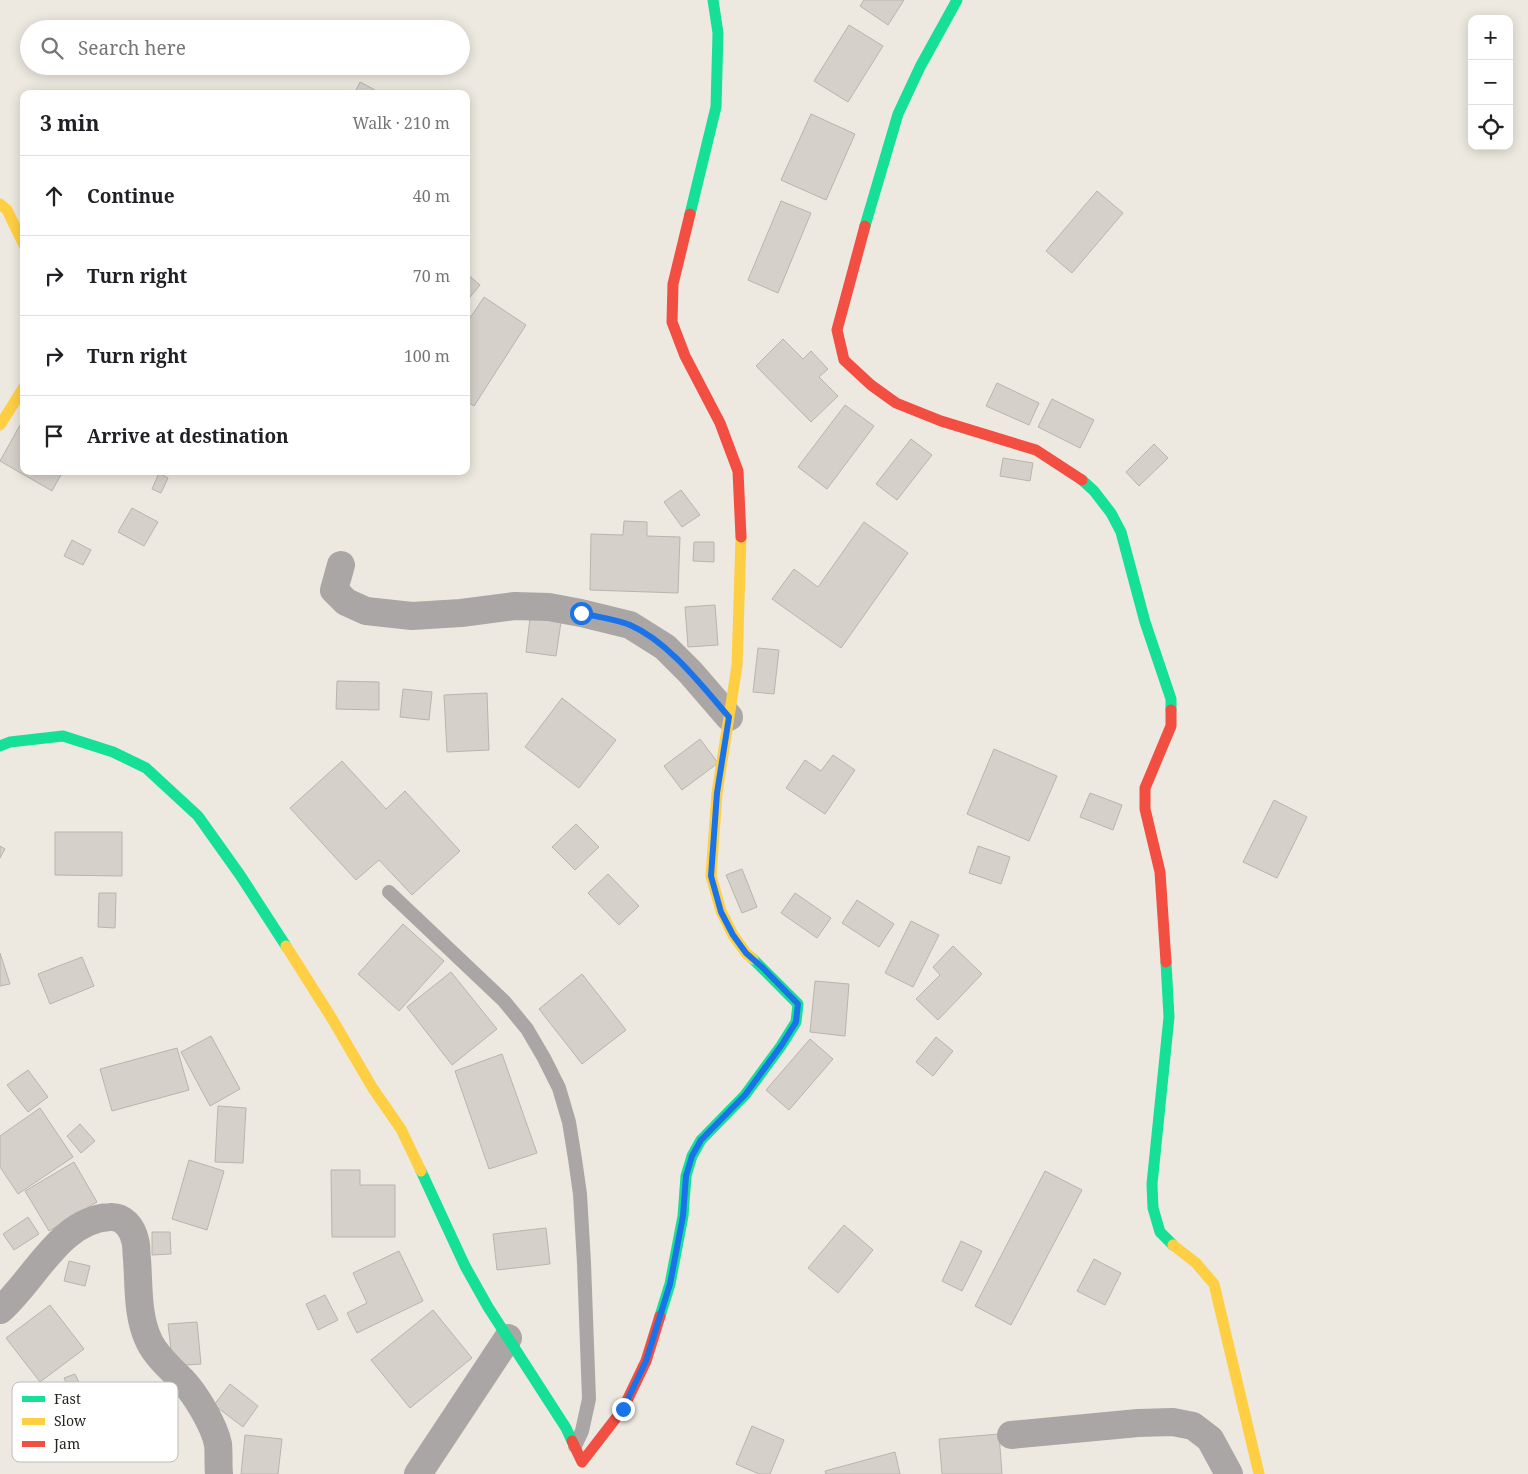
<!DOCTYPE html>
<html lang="en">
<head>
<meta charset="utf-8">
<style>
  :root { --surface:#fff; --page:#f6f6f6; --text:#202124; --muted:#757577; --line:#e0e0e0 }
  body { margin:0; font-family:"Noto Serif",serif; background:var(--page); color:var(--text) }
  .controls { position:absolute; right:15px; top:15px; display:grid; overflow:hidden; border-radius:10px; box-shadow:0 2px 12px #0003 }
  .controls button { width:45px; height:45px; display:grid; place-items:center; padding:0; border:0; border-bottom:1px solid var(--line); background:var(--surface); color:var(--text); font:25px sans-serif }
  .stop { position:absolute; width:15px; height:15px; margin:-11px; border:4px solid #1a73e8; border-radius:50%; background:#fff }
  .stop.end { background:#1a73e8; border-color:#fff; box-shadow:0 1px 5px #0008 }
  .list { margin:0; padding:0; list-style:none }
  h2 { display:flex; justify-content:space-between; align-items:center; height:65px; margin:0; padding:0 20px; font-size:21px }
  h2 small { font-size:16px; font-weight:400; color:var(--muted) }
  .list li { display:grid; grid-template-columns:32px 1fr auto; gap:15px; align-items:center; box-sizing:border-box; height:80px; padding:0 20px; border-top:1px solid var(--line) }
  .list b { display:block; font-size:19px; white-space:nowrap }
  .list em { font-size:16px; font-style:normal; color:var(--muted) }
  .icon { flex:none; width:28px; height:28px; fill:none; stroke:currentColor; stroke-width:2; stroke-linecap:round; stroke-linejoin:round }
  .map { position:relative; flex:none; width:1528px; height:1474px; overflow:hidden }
  .search { position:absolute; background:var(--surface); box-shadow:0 2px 12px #0003; left:20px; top:20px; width:450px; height:55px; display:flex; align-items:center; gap:12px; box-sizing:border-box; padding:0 18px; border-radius:28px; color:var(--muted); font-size:19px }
  .panel { position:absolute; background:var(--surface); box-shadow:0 2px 12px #0003; left:20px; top:90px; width:450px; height:385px; border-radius:10px }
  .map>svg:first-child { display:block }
  .building { fill:#d5d0ca; stroke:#b9b4ae }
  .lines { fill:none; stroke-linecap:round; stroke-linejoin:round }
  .lane { stroke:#a9a6a5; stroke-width:14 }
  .street { stroke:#a9a6a5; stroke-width:28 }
  .fast { stroke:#16e098; stroke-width:11 }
  .slow { stroke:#ffcf43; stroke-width:11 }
  .jam { stroke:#f24e42; stroke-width:11 }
  .route { stroke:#1a73e8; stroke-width:6 }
  .key { fill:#fff; stroke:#bebdbc; stroke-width:1 }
  .key-label { font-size:14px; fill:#27241e }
</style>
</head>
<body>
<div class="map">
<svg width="1528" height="1474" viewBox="0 0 1528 1474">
  <rect width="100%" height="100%" fill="#ede9e0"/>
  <g class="building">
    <polygon points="864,0 904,0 888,25 860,6"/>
    <polygon points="849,25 883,46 848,102 814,81"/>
    <polygon points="360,82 375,90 373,94 354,94"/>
    <polygon points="811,114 855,134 826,200 781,180"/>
    <polygon points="1097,191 1123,213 1072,273 1046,251"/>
    <polygon points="781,201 811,213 778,293 748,280"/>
    <polygon points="466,273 480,285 466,302"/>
    <polygon points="484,297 526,325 474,406 466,401 466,324"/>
    <polygon points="783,339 803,359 811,351 828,369 819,377 838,396 811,422 756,366"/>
    <polygon points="997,383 1039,403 1029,425 986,406"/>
    <polygon points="1052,399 1094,420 1080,448 1038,427"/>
    <polygon points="845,405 874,426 827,489 798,467"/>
    <polygon points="24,418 24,471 63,471 52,491 0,461"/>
    <polygon points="911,439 932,455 897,500 876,484"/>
    <polygon points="1154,444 1168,458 1139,486 1126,472"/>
    <polygon points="1003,458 1033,463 1030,481 1000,476"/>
    <polygon points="159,473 168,478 161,493 152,489"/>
    <polygon points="681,490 700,515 682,527 664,502"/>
    <polygon points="132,508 158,522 144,546 118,532"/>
    <polygon points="624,521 647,522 647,536 680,537 678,593 590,590 591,534 623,535"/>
    <polygon points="864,522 908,553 841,648 772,599 794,569 818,587"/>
    <polygon points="72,540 91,550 83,565 64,556"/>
    <polygon points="694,542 714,542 714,562 693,561"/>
    <polygon points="715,605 718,645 688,647 685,607"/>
    <polygon points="530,618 561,622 556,656 526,652"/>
    <polygon points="758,648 779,650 774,694 753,692"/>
    <polygon points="337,681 379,682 379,710 336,709"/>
    <polygon points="403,689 432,692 429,720 400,717"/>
    <polygon points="487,693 489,750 447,752 444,695"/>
    <polygon points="562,698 616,740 579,788 525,747"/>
    <polygon points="700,739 718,763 682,790 664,766"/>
    <polygon points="994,749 1057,776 1029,841 967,814"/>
    <polygon points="833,755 855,770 825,814 786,788 805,760 821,771"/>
    <polygon points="342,761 386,809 405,791 460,851 412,895 379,860 356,880 290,808"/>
    <polygon points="1090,793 1122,805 1113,830 1080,817"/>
    <polygon points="1274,800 1307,817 1277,878 1243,862"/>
    <polygon points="576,824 599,847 575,870 552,847"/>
    <polygon points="55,832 122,832 122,876 55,875"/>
    <polygon points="0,846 5,849 0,858"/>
    <polygon points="978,846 1010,857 1001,884 969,873"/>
    <polygon points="742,869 757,907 742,913 726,875"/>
    <polygon points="608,874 639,906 619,925 588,893"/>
    <polygon points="99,893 116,893 115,928 98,927"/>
    <polygon points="795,893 831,918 817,938 781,913"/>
    <polygon points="857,900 894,924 879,947 842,923"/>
    <polygon points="911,921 939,935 913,987 885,973"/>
    <polygon points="403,924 444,961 399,1011 358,974"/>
    <polygon points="953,946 982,974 938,1020 916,999 940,975 933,967"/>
    <polygon points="0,953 10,984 0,986"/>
    <polygon points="82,957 94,986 50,1004 38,974"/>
    <polygon points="451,972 497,1029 452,1065 407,1007"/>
    <polygon points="582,974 626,1030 582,1064 539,1009"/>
    <polygon points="815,981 849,984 845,1036 810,1032"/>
    <polygon points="211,1036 240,1089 210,1106 181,1052"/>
    <polygon points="936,1037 953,1051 933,1076 916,1062"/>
    <polygon points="810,1039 833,1059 789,1110 766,1090"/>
    <polygon points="177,1048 189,1090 112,1111 100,1069"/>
    <polygon points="502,1054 537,1153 489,1169 455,1071"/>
    <polygon points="28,1070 48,1097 28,1112 7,1085"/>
    <polygon points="218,1106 246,1108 243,1163 215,1162"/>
    <polygon points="40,1108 73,1157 18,1194 0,1167 0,1136"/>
    <polygon points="80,1124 95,1141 81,1153 67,1136"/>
    <polygon points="189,1160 224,1171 207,1230 172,1219"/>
    <polygon points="74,1162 97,1202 49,1231 25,1191"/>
    <polygon points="331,1170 360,1170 360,1185 395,1185 395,1237 332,1237"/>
    <polygon points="1045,1171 1082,1190 1011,1325 975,1306"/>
    <polygon points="28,1217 39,1234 14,1250 3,1234"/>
    <polygon points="844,1225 873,1250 838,1293 808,1268"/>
    <polygon points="546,1228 550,1264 497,1270 493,1234"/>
    <polygon points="152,1232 170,1232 171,1254 152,1255"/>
    <polygon points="961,1241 982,1251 962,1291 942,1281"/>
    <polygon points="399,1251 423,1301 357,1333 347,1313 367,1303 353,1273"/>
    <polygon points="1094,1259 1121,1273 1105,1305 1077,1291"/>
    <polygon points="69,1261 90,1266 85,1286 64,1281"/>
    <polygon points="325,1295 338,1320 318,1330 306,1304"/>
    <polygon points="50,1305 84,1349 40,1382 6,1338"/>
    <polygon points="433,1310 472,1358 410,1408 371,1360"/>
    <polygon points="197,1322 201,1364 173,1366 168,1324"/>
    <polygon points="75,1374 89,1403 78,1409 64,1378"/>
    <polygon points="230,1384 258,1406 243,1427 214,1405"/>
    <polygon points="752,1426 784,1440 770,1474 759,1474 736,1464"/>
    <polygon points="999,1434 1002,1474 942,1474 939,1439"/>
    <polygon points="245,1435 282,1439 278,1474 241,1474"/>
    <polygon points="895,1452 900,1474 826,1474 825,1471"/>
  </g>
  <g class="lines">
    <polyline class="lane" points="389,892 504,1001 527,1029 544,1058 559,1088 569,1122 575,1159 580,1194 584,1263 589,1399 582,1431 575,1446"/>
    <g class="street">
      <polyline points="341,565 334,590 346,602 366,611 412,616 461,613 515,606 549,607 581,613 630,625 665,647 691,673 729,717"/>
      <path d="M 0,1310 C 34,1281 60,1219 110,1217 C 123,1216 132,1227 135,1240 C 137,1246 136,1253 137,1259 C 139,1286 137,1316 149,1341 C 156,1356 171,1369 183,1381 C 196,1395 214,1425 218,1444 C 219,1453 218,1464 219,1474"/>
      <polyline points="1011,1435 1138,1423 1173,1422 1193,1426 1210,1439 1229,1474"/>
      <polyline points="418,1474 508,1338"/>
    </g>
    <g class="fast">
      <polyline points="690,214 716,107 718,33 713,0"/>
      <polyline points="865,226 898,114 920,67 957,0"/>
      <polyline points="1082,480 1094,491 1111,513 1121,532 1145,622 1171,699 1171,710"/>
      <polyline points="0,746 10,742 63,736 113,752 146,768 198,816 240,875 286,946"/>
      <polyline points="1166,962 1169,1017 1152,1184 1153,1208 1160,1232 1173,1245"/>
      <polyline points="421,1171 465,1266 488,1307 566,1428 572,1441"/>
      <polyline points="660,1316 670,1284 683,1216 686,1176 692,1156 701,1140 745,1095 781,1046 796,1022 798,1004 753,959"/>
    </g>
    <g class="slow">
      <polyline points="0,204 7,210 24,245"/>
      <polyline points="0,425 24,387"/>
      <polyline points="741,537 737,666 717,793 711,876 721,911 733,935 746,953 753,959"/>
      <polyline points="286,946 331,1017 372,1087 401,1129 421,1171"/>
      <polyline points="1173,1245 1196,1263 1214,1284 1259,1474"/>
    </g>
    <g class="jam">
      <polyline points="690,214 673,284 672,322 685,356 720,423 738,471 741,537"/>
      <polyline points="865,226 837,330 844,360 871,385 896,403 941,421 1036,450 1082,480"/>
      <polyline points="1166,962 1160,872 1145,809 1145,788 1171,726 1171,710"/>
      <polyline points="572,1441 582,1462 623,1409 646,1361 660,1316"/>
    </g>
  </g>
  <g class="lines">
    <path class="route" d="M 581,613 C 597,617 615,619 630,625 C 669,642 702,686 729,717 L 717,793 L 711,876 L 721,912 L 733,935 L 746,953 L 763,968 L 798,1004 L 796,1022 L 781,1046 L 745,1095 L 701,1140 L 692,1156 L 686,1176 L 683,1216 L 670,1284 L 646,1361 L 623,1409"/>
  </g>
  <rect x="12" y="1382" width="166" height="80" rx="8" class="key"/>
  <rect x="22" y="1396" width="23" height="6" fill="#16e098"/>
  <rect x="22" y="1418" width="23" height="7" fill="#ffcf43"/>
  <rect x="22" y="1441" width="23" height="6" fill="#f24e42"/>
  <g class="key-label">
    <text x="54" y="1404">Fast</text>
    <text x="54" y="1426">Slow</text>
    <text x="54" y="1449">Jam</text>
  </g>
</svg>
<div class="controls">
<button>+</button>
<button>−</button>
<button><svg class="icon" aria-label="locate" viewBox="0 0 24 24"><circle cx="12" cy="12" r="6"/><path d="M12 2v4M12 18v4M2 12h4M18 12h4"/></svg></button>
</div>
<div class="stop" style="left:581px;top:613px"></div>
<div class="stop end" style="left:623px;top:1409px"></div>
<div class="search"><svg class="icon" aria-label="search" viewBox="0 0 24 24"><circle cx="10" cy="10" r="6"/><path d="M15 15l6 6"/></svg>Search here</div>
<section class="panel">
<h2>3 min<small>Walk · 210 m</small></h2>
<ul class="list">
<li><svg class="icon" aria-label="ahead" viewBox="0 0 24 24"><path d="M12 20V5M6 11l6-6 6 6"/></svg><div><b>Continue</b></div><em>40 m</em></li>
<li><svg class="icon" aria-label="right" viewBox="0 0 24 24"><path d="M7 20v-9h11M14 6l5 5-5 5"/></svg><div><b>Turn right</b></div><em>70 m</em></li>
<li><svg class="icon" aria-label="right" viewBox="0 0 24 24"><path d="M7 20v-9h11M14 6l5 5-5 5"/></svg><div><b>Turn right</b></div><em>100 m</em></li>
<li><svg class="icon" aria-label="arrive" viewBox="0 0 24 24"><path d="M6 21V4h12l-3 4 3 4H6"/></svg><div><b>Arrive at destination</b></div></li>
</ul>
</section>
</div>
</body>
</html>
